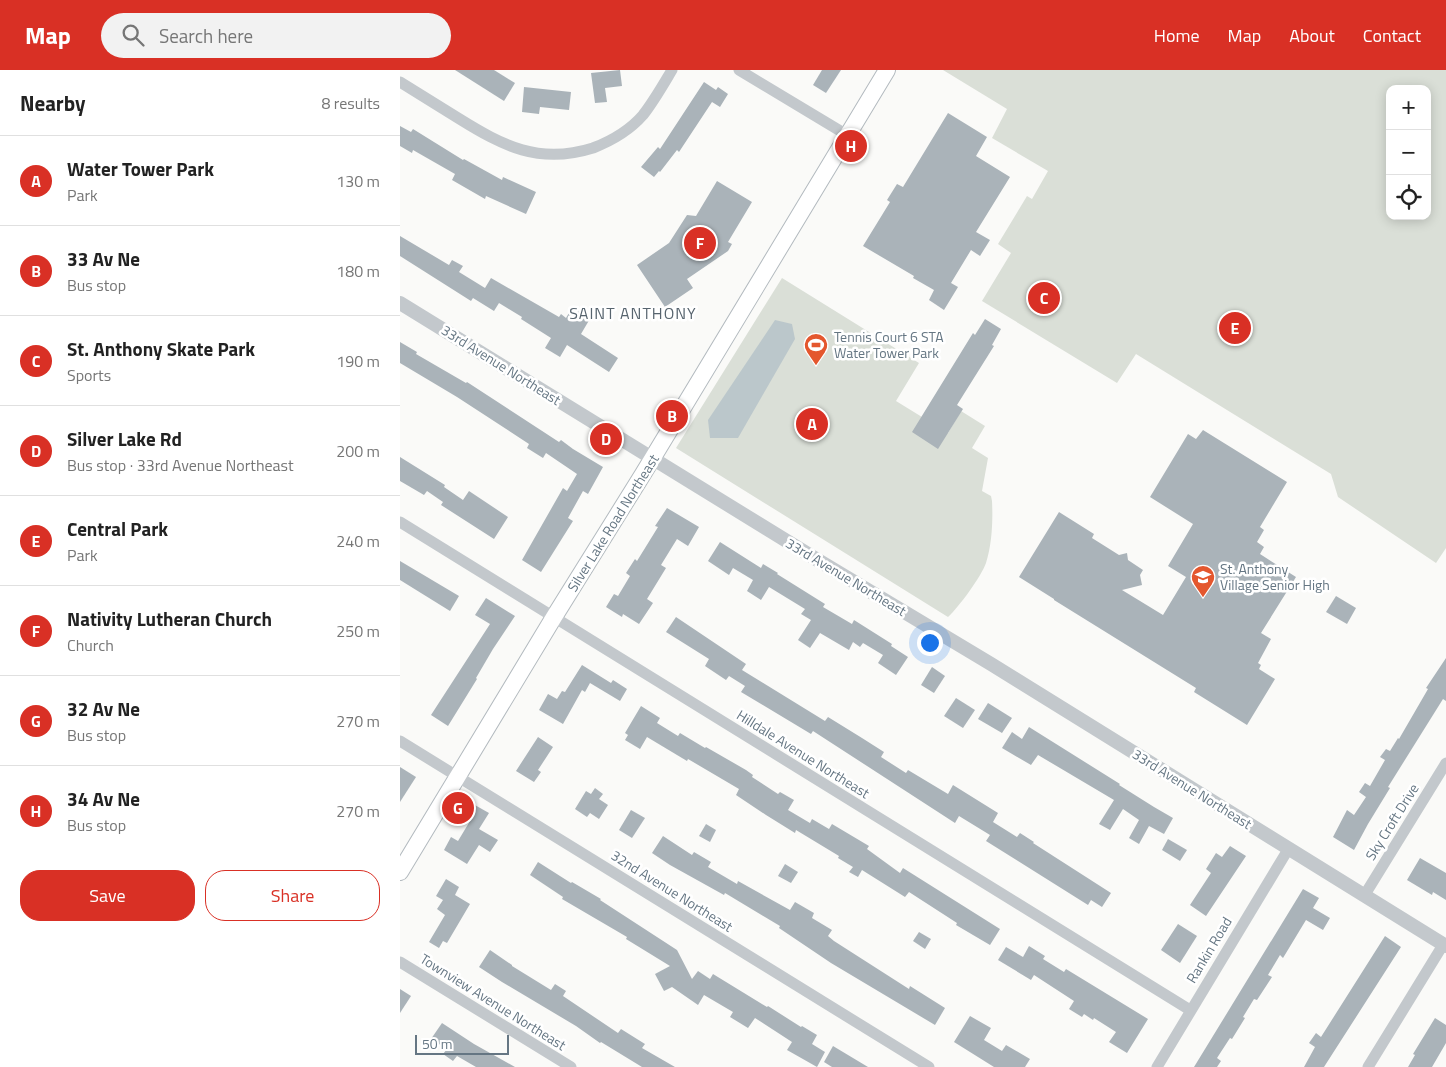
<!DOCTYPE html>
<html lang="en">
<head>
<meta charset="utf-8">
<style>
  :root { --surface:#fff; --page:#f2f2f2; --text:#222; --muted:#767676; --line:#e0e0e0; --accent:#d93025 }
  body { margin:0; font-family:"Titillium Web",sans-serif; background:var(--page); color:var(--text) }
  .controls { position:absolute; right:15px; top:15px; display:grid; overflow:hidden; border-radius:10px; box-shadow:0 2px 12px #0003 }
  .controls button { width:45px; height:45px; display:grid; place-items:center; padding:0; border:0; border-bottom:1px solid var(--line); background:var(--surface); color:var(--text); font:25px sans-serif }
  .scale { position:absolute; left:15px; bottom:12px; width:94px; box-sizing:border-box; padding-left:5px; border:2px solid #657683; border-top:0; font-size:14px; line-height:18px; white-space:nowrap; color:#657683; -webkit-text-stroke:4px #fff; paint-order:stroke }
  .you { position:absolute; left:529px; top:572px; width:18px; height:18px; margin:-12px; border:4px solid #fff; border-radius:50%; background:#1a73e8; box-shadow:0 0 0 8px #1a73e833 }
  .badge { display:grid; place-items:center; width:32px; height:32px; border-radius:50%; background:var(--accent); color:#fff; font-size:16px; font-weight:700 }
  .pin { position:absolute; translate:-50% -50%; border:2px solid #fff; box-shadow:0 1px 5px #0006 }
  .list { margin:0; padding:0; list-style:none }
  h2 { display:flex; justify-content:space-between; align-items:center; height:65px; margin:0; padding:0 20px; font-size:21px }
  h2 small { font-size:16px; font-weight:400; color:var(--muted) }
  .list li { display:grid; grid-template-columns:32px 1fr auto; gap:15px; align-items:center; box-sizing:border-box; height:90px; padding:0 20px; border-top:1px solid var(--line) }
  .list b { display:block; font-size:19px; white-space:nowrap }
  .list p { margin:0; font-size:16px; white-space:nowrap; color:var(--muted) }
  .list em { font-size:16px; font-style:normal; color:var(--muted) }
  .actions { display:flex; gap:10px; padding:15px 20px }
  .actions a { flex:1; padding:11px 0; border:1px solid var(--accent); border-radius:20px; text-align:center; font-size:18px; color:var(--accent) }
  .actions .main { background:var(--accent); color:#fff }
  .icon { flex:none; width:28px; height:28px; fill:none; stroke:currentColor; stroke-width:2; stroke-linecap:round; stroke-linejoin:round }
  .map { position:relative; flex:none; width:1046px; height:997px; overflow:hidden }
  header { display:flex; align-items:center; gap:30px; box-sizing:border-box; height:70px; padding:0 25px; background:var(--accent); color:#fff }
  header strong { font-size:24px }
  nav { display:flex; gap:28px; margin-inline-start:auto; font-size:18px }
  .search { width:350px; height:45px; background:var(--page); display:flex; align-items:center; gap:12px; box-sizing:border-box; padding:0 18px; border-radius:28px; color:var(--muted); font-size:19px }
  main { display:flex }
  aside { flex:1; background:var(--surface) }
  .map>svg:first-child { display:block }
  .green { fill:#dadfd7; fill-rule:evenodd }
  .water { fill:#bbc7cb }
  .building { fill:#aab3b9 }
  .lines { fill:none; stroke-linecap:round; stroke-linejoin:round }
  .secondary-casing { stroke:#b3babf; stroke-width:18 }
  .minor { stroke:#c3c8cc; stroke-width:11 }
  .tertiary { stroke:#c3c8cc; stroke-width:14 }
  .secondary { stroke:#fff; stroke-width:16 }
  .labels { text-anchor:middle; stroke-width:5; stroke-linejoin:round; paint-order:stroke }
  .poi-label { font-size:14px; fill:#657683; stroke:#fff; text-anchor:start }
  .street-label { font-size:14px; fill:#657683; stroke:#fff }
  .quarter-label { font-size:16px; letter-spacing:1px; fill:#57646e; stroke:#fff }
</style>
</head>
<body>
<header>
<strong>Map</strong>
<div class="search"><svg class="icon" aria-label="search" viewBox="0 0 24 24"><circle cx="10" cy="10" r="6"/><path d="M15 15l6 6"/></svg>Search here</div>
<nav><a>Home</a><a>Map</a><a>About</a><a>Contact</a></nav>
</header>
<main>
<aside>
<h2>Nearby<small>8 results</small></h2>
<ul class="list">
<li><span class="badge">A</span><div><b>Water Tower Park</b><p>Park</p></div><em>130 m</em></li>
<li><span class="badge">B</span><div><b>33 Av Ne</b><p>Bus stop</p></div><em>180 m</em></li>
<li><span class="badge">C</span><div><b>St. Anthony Skate Park</b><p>Sports</p></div><em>190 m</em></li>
<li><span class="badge">D</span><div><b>Silver Lake Rd</b><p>Bus stop · 33rd Avenue Northeast</p></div><em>200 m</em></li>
<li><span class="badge">E</span><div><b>Central Park</b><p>Park</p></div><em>240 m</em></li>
<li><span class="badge">F</span><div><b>Nativity Lutheran Church</b><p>Church</p></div><em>250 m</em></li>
<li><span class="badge">G</span><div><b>32 Av Ne</b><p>Bus stop</p></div><em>270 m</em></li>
<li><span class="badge">H</span><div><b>34 Av Ne</b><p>Bus stop</p></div><em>270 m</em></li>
</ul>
<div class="actions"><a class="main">Save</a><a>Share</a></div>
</aside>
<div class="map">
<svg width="1046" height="997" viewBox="0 0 1046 997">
  <rect width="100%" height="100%" fill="#fafaf8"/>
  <g class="green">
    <path d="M 543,0 L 1046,0 L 1046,478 L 1036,493 L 938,427 L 931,404 L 736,284 L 717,313 L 582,231 L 611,183 L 598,174 L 627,126 L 632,129 L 648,101 L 592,68 L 607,39 ZM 990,19 L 1027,19 L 1027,146 L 990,146 Z"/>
    <path d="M 382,208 L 519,293 L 496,331 L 548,363 L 561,341 L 585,356 L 572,378 L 588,388 L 582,421 L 591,426 L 592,431 C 593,451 592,474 586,493 C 581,507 559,537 548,547 L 276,378 Z"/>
  </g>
  <polygon class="water" points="375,250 392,254 395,269 338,368 310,368 308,350"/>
  <g class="building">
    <polygon points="55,0 94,0 115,13 104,31"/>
    <polygon points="220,0 222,16 205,18 207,32 195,33 191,3"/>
    <polygon points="422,0 441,0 426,23 413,15"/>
    <polygon points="304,12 316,20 318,17 328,24 320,37 312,32 279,82 277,80 260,102 259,101 254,107 241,97 258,77 260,79"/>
    <polygon points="124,17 171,22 169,40 140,37 139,44 122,42"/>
    <polygon points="548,43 587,67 576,86 610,107 576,162 590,170 580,186 571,180 551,213 558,217 544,240 529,230 534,220 513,208 514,206 463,176 490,132 487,130 497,114 503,117"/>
    <polygon points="0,56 11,62 13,59 63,90 64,89 102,110 103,107 136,122 126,144 86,126 85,129 52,110 55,104 13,80 12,83 0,76"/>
    <polygon points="317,111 352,132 328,172 332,174 328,181 287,209 293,218 265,237 237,195 269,173 287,145 296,146"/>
    <polygon points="0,166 49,195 52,190 63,196 59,202 85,218 91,208 159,247 161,244 166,248 173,236 191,247 181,264 218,288 209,302 167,275 160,287 145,278 151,268 121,249 122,247 99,233 94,241 73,228 71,231 0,186"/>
    <polygon points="585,249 601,259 592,275 594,276 557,335 563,339 538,379 512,362 573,263 575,265"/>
    <polygon points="0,272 17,282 16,284 66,313 67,312 159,372 161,370 173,379 203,397 188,424 183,421 168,448 173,451 141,502 122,490 163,418 167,421 177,404 146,383 143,388 127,378 129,374 57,327 0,293"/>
    <polygon points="803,360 887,412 860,457 864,460 857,472 864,477 860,484 896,507 861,563 871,569 858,593 861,595 859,599 875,609 847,655 794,622 796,618 654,530 654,529 619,507 659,442 694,464 692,468 719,485 727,483 728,490 743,500 740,505 742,515 722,520 763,545 786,507 768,496 793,454 750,427 788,364 796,369"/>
    <polygon points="0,387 45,415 44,417 63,430 69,421 108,447 94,469 41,435 43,432 27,421 24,425 0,411"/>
    <polygon points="267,438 299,457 288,476 277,469 261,495 266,498 247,529 253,533 239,554 223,544 222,547 206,537 214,524 218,526 230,506 226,503 235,489 237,491 258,457 255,456"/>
    <polygon points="320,472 361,498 363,494 378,503 377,504 425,534 423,537 452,554 454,550 492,574 491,576 508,587 496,605 478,593 483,585 463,573 460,577 453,572 449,580 420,563 410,578 398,570 411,550 401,544 405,539 369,517 361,530 347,521 353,510 333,498 329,505 308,491"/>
    <polygon points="0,491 59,526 50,541 0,510"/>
    <polygon points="936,526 956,538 947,554 926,542"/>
    <polygon points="86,528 115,546 93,579 76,608 77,609 48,656 31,645 90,554 75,545"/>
    <polygon points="276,547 346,594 342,600 425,651 428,647 462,668 484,682 481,687 506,703 508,700 548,724 553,715 598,743 593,752 617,767 620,763 634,772 633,773 711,823 702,837 691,830 688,835 586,771 590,765 559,746 555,753 413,661 411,664 341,622 345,616 329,606 326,610 305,596 309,589 266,562"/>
    <polygon points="1046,588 1046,631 1043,629 988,717 990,718 968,754 954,780 933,767 947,740 954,745 966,727 959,722 965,713 970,716 985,690 980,687 986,679 990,681 998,668 999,669 1028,619 1026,618"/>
    <polygon points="182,595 211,613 213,610 227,619 220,631 190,613 185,622 182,620 163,654 139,640 148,624 157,629 162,621 165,622"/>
    <polygon points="532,597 545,606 534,623 521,615"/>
    <polygon points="556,628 575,640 563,658 544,646"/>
    <polygon points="588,633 612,648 602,663 578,649"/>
    <polygon points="241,636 260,648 257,653 278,666 280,663 305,678 306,677 346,700 353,705 352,707 378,724 380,722 394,730 388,740 410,753 412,749 429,759 432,754 469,776 467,779 500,803 503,798 600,859 590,875 556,855 557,853 509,822 505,827 462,800 458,807 449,802 453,797 438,788 439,786 396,760 395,763 366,745 336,725 339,719 288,689 287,691 247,667 240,679 225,670 228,665 225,663"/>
    <polygon points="629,657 720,714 719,715 754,737 773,748 764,764 749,756 739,774 729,768 739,750 723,739 710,760 699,754 714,730 638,685 631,695 602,678 612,662 622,669"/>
    <polygon points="138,667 153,677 138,700 141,702 134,712 116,701"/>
    <polygon points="0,697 16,707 0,732"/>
    <polygon points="195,718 203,724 199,729 208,735 199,749 190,743 187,747 175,739 186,721 191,724"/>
    <polygon points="73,734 89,743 79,759 98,770 90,782 79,775 67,794 44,780 51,767 58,771 70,751 64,748"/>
    <polygon points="231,740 245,748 232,768 219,760"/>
    <polygon points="306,754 316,760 310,772 299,766"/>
    <polygon points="263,766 292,785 294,782 311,792 308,797 337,814 338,811 390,840 395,832 414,843 412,848 432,860 428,866 434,871 509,919 510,916 545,938 535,955 431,893 379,858 380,856 325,823 324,825 270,795 252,783"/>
    <polygon points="768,769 787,780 780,791 762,780"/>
    <polygon points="830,776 846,786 806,846 790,835 811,803 806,799 816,783 822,787"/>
    <polygon points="1020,788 1046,803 1046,830 1033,822 1032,825 1007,810"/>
    <polygon points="138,792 171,813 172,812 201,829 200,830 277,880 292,909 298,901 310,909 313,904 367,937 368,936 401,957 402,956 417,965 412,974 425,982 417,997 387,980 392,972 355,948 348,958 330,947 333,942 304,925 298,935 272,917 264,921 255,904 270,896 226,869 227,867 162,829 163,827 130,805"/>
    <polygon points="385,794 398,802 391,813 378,806"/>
    <polygon points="46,809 59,817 55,825 70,834 47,873 43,871 39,878 29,872 45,845 37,839 43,830 36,826"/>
    <polygon points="903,819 919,828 913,838 930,848 923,860 906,850 883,888 880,885 868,905 872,907 857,930 854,929 843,947 845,948 832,969 830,968 817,988 821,991 817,997 794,997"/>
    <polygon points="778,854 797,866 780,893 761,880"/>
    <polygon points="519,862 531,869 525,879 513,871"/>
    <polygon points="985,866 1001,877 924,997 904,997 915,977 909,973 916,963 921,967"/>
    <polygon points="629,876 645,886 643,889 664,902 666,899 748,949 727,983 709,972 716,962 694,948 693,950 684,944 682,947 669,939 674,931 634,905 631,910 598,890 606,877 623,887"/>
    <polygon points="90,880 112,895 112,896 151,920 155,914 166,921 163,926 218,963 221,959 245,974 242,978 275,997 242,997 201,972 200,973 176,956 102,912 79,897"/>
    <polygon points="0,919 11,926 0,943"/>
    <polygon points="570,946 591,958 584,970 602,981 606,975 630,989 625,997 594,997 554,972"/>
    <polygon points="1035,948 1046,955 1046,973 1032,997 1008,997 1015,985 1013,984"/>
    <polygon points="42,953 74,974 115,997 76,997 57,986 53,991 43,984 47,979 31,969"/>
    <polygon points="433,976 468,997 432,997 424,992"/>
  </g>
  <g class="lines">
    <g class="secondary-casing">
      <polyline id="secondary" points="0,802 154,547 243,404 487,0"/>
    </g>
    <g class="minor">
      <polyline points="339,0 447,65"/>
      <path d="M 0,12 C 19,24 39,36 58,48 C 103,76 139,95 193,78 C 211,71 230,60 243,45 C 254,31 263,15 272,0"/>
      <polyline points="0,452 790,940"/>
      <polyline points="0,671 529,997"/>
      <polyline points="964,826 1046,693"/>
      <polyline points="0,892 171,997"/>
      <polyline points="757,997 889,778"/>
      <polyline points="968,997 1043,875"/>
    </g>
    <polyline class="tertiary" points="0,233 416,489 591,594 1046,876"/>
    <use href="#secondary" class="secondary"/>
  </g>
  <defs>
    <g id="stadium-pin" transform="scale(1.25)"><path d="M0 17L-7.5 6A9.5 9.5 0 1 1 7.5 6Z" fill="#e4572e" stroke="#fff"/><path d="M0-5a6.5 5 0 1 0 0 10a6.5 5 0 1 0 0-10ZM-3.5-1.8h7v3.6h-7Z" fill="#fff"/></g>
    <g id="school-pin" transform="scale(1.25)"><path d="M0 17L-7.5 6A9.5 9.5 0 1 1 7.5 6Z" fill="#e4572e" stroke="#fff"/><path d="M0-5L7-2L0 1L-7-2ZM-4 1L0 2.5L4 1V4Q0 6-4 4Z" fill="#fff"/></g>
  </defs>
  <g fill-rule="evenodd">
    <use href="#stadium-pin" x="416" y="275"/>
    <use href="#school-pin" x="803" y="507"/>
  </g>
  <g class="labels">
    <g class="poi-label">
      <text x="434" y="272">Tennis Court 6 STA<tspan x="434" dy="16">Water Tower Park</tspan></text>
      <text x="820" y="504">St. Anthony<tspan x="820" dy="16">Village Senior High</tspan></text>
    </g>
    <g class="street-label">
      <text transform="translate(101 295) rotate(32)" y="5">33rd Avenue Northeast</text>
      <text transform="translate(213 453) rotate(-58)" y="5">Silver Lake Road Northeast</text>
      <text transform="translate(446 507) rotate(31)" y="5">33rd Avenue Northeast</text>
      <text transform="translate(403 684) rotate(32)" y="5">Hilldale Avenue Northeast</text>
      <text transform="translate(792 719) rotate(32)" y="5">33rd Avenue Northeast</text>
      <text transform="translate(992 752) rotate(-58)" y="5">Sky Croft Drive</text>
      <text transform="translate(272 821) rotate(32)" y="5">32nd Avenue Northeast</text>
      <text transform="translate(809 880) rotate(-59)" y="5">Rankin Road</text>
      <text transform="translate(93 932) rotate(32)" y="5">Townview Avenue Northeast</text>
    </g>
    <g class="quarter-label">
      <text x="233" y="249">SAINT ANTHONY</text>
    </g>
  </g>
</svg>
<div class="controls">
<button>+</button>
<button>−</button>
<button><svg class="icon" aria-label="locate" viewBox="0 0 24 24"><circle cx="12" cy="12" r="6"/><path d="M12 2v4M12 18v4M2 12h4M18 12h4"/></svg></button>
</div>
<div class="scale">50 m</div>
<div class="you"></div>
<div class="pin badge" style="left:412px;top:354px">A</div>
<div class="pin badge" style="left:272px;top:346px">B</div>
<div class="pin badge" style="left:644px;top:228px">C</div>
<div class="pin badge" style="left:206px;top:369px">D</div>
<div class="pin badge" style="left:835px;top:258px">E</div>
<div class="pin badge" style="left:300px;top:173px">F</div>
<div class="pin badge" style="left:58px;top:738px">G</div>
<div class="pin badge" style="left:451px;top:76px">H</div>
</div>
</main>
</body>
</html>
